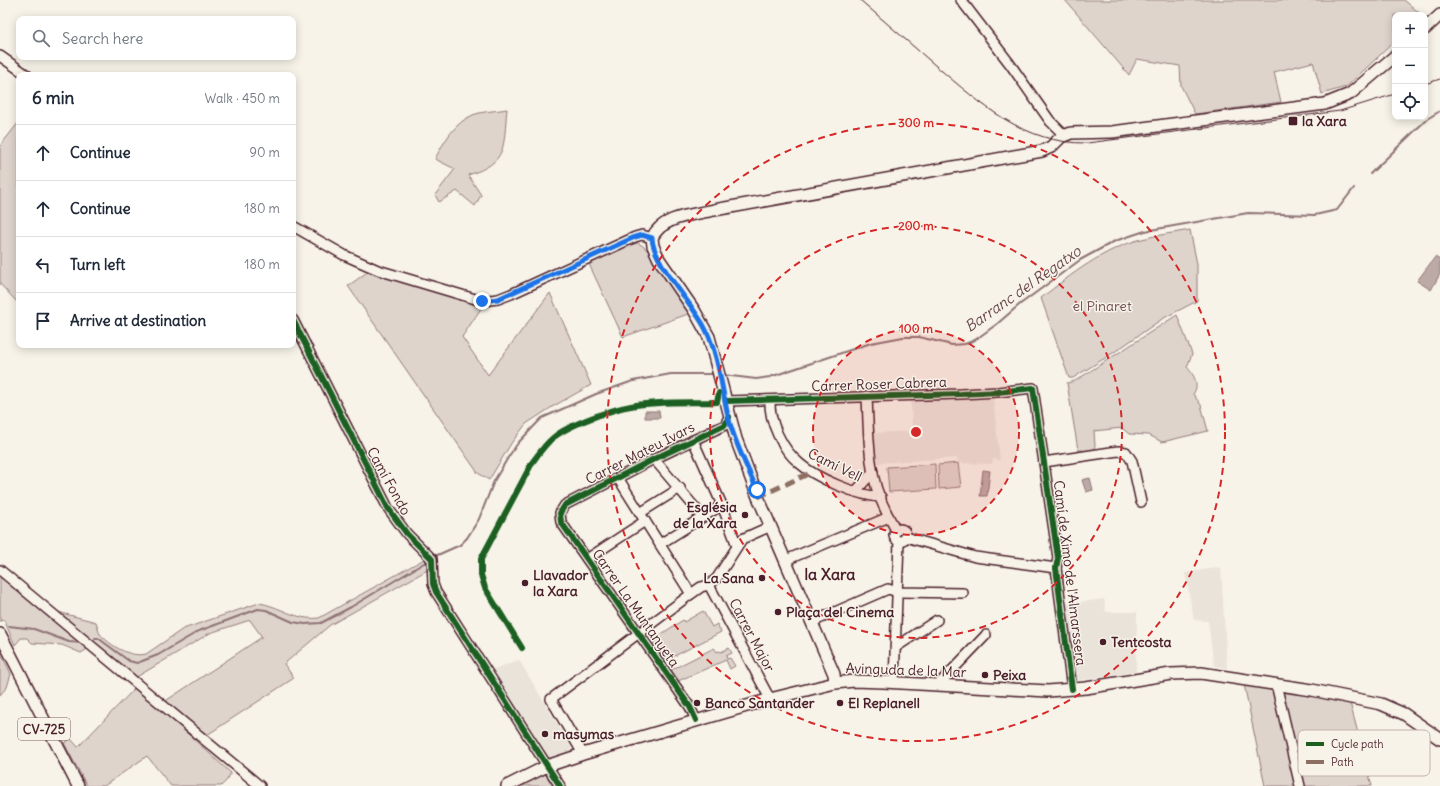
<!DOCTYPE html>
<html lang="en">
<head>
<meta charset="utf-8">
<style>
  :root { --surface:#fff; --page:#f6f6f7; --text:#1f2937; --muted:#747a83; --line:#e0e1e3 }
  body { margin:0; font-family:Delius,sans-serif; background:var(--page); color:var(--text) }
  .controls { position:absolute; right:12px; top:12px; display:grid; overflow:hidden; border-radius:8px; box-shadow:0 2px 10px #0003 }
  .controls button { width:36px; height:36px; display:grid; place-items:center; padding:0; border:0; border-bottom:1px solid var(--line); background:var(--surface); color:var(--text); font:20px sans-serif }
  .stop { position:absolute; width:12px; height:12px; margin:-9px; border:3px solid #1a73e8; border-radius:50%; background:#fff }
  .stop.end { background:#1a73e8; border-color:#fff; box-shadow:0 1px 4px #0008 }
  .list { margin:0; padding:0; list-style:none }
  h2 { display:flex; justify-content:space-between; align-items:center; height:52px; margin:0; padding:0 16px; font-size:17px }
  h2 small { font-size:13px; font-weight:400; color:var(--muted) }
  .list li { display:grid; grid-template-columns:26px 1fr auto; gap:12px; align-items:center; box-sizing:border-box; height:56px; padding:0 16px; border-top:1px solid var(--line) }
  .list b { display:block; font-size:15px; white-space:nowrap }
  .list em { font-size:13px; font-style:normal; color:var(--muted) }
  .icon { flex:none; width:22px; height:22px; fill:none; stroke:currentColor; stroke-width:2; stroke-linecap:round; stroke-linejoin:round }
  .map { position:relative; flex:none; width:1440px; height:786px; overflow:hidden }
  .search { position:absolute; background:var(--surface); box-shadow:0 2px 10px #0003; left:16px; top:16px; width:280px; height:44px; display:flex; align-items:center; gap:10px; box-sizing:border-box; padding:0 14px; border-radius:8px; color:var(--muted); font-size:15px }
  .panel { position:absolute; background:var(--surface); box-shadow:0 2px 10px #0003; left:16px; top:72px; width:280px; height:276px; border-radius:8px }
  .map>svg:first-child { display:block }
  .built { fill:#eae3da }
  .green { fill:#ded4cc; stroke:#947a7c }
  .water { fill:#bcaaa7; stroke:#8e7275 }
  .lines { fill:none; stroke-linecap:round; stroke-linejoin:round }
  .stream { stroke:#8e7275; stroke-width:2 }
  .minor-casing { stroke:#4a1f2b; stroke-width:12 }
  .major-casing { stroke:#4a1f2b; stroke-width:14 }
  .minor { stroke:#f7f3e8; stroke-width:9 }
  .major { stroke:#f7f3e8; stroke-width:11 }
  .tram { stroke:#4a1f2b; stroke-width:1 }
  .quiet { stroke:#8d6e63; stroke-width:5; stroke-dasharray:10 5; stroke-linecap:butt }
  .cycleway-casing { stroke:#f7f3e8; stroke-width:8 }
  .cycleway { stroke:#1b5e20; stroke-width:6 }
  .route { stroke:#1a73e8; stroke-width:5 }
  .ring { fill:none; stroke:#d62828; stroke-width:2; stroke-dasharray:7 5 }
  .poi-dot { fill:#4a1f2b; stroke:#f7f3e8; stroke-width:1.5 }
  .labels { text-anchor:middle; stroke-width:3; stroke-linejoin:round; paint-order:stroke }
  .shield { fill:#f7f3e8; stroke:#7e5f64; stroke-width:1 }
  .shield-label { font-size:13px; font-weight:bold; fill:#4a1f2b }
  .poi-label { font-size:14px; font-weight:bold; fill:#4a1f2b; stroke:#f7f3e8; text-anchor:start }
  .park-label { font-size:14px; fill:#6f4c53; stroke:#f7f3e8 }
  .street-label { font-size:14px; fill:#4a1f2b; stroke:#f7f3e8 }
  .water-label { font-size:15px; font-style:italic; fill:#6c4950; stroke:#f7f3e8 }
  .quarter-label { font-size:16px; font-weight:bold; fill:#4a1f2b; stroke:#f7f3e8 }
  .key { fill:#f7f3e8; stroke:#c3b3af; stroke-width:1 }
  .key-label { font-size:11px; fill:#4a1f2b }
  .centre { fill:#d62828; stroke:#f7f3e8; stroke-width:2 }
  .ring-label { font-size:12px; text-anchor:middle; font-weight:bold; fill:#d62828; stroke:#f7f3e8; stroke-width:3; stroke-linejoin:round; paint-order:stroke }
</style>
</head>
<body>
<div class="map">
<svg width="1440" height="786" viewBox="0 0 1440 786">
  <rect width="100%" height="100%" fill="#f7f3e8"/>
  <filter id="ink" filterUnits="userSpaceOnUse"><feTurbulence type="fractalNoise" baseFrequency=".025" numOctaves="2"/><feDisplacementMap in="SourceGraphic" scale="8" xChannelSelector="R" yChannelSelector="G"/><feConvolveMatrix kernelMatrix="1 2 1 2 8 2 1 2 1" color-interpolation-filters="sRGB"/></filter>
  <g filter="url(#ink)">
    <g class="built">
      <polygon points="993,398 1000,460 993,459 992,464 959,463 957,458 875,463 874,433 912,431 911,401"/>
      <polygon points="1221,567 1227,668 1214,666 1208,621 1194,620 1185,573"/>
      <polygon points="1104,599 1106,612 1137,612 1136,672 1075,681 1065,604"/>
      <polygon points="519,660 571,747 570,751 547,759 491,670"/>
    </g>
    <g class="green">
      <polygon points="1065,0 1404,0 1422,15 1395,15 1395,41 1346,87 1322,94 1313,62 1274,72 1281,102 1195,114 1181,86 1180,66 1137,59 1129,75"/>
      <path d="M 507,109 C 503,146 509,162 468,175 L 481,195 L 475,206 L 457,191 L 439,202 L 435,195 L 455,169 L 435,159 C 443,143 455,122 473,115 C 483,111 497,111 507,109 Z"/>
      <polygon points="19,122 19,304 0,284 0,146"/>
      <path d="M 1190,230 L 1197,264 L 1197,301 L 1162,319 L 1113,353 L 1073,378 L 1069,378 L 1041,298 C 1072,274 1103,249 1142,239 C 1157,235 1174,233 1190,230 Z"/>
      <polygon points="638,243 643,246 650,253 691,313 623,337 589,264 629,245"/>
      <polygon points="370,270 484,304 462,337 488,375 550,293 591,385 552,407 526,424 512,442 489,480 478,473 348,286"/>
      <path d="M 1177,315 L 1192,354 L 1187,367 C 1194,375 1200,385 1193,394 L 1201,405 L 1208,431 L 1162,442 L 1149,435 L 1129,434 L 1122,428 L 1094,431 L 1095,446 L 1093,451 L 1078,450 L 1067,383 L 1075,381 Z"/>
      <polygon points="958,463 961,487 939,489 938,465"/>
      <polygon points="935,464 936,489 889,492 887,467"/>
      <path d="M 426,558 L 431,564 L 431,568 L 330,625 L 284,664 L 294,678 L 207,735 L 164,702 L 262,637 L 250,620 L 210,633 L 135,678 L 58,612 L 96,622 C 97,625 98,631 100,634 C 111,646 130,658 146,654 L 183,629 L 259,603 C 280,606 296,621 319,618 Z"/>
      <polygon points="0,573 89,648 81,653 62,645 32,643 27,638 21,638 15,645 4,620 0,621"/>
      <polygon points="703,611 712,627 717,624 721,632 665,661 652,640 683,620 684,622"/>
      <polygon points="714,648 717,652 719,651 721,652 729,648 732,653 726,656 727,659 730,658 735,666 730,669 726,660 678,681 671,670"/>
      <polygon points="0,651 11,674 7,687 0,695"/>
      <polygon points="1244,684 1350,703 1372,786 1265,786"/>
      <polygon points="136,687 231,773 227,780 221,786 171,786 147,756 104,786 87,786 64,743 71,739 78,747"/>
      <polygon points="545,774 553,786 521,786"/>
    </g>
    <g class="water">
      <polygon points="1435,257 1440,260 1440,274 1431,290 1417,281"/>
      <polygon points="645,411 659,411 660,418 645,418"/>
      <polygon points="983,470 990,471 987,496 980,496"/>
      <polygon points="1090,478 1093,490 1086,492 1082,480"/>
    </g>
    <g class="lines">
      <g class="stream">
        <polyline points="1370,174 1427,119 1440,111"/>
        <polyline points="723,375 756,379 770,377 871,343 903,337 919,337 952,345 965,344 975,340 997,324 1019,305 1080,260 1115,241 1145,231 1248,213 1315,215 1337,210 1354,188"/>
        <polyline points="433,557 460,545 467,538 479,519 494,481 509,456 518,443 542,418 596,394 633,381 671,374 714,374"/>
        <polyline points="9,626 34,629 69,642 83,643"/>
        <polyline points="95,638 98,638 129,661 137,663 158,655 199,631 258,609 266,610 293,622 305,624 321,623 351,607 429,560"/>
      </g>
      <g class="minor-casing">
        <g id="minor">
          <polyline points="961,0 1010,64 1050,121 1064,135"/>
          <polyline points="0,56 27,75"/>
          <polyline points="293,226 344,255 378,270 482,301 498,299 511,294 635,237 642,235 652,238"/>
          <polyline points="293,320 388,508 407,534 432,559 433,584 436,592 560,786"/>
          <path d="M 867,396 C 868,417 868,439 871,461 C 873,484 884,510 896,530"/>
          <path d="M 770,400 C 769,422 782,449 799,463 C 816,478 858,496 881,497"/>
          <polyline points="726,401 961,394 998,392 1033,388 1058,558 1056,568 1072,689"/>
          <polyline points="693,440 722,505 737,546"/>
          <polyline points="654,459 703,517"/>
          <polyline points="1044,462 1118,451 1126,452 1132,461 1141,502"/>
          <polyline points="618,478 691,594"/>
          <polyline points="855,492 873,472"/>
          <polyline points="640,513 680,488"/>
          <circle cx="900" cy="535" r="6"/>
          <polyline points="906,537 975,557 1056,568"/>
          <polyline points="660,544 722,505"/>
          <polyline points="587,559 645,521"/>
          <polyline points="786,560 889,517"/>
          <polyline points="0,570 260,786"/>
          <polyline points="709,585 770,699"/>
          <polyline points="812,622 888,589 898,592 963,593"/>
          <polyline points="896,647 937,620"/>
          <polyline points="894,682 899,541"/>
          <polyline points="1276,684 1300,786"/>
          <polyline points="938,685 986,635"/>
          <polyline points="696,720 690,707 561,522 560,513 565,505 654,459 725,425 729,417"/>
          <polyline points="583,754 551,699 691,594 701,587 709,585 717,578 742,539 771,526"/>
        </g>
      </g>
      <g class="major-casing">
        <g id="major">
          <polyline points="1425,29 1440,15"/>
          <polyline points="0,634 78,786"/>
          <path d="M 835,683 L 834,674 L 758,497 L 736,439 L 709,337 L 694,310 L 659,259 L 653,246 L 652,238 C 662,216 693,215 714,210 L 1042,151 L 1051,147 L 1061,137 L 1071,133 L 1112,132 L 1325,104 L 1350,94 L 1395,56"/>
          <polyline points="507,786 547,766 583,754 774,698 835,683 854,681 883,682 1048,691 1086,688 1171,674 1201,673 1312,690 1381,704 1404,714 1440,739"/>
        </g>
      </g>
      <use href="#minor" class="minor"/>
      <use href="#major" class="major"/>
      <g class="tram">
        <path d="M 860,0 C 885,22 911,44 936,66 C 981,104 1024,144 1087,143 L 1340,111 L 1395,94"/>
        <polyline points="1425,84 1440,79"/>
      </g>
      <polyline class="quiet" points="758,497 810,473"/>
      <g class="cycleway-casing">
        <g id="cycleway">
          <polyline points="293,320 388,508 407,534 432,559 433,584 436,592 560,786"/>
          <polyline points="726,401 961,394 998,392 1033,388 1058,558 1056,568 1072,689"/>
          <path d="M 522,648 L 485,588 L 481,575 L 481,559 L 532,463 C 539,453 545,444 554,437 C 569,425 612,409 631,406 C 659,401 689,403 717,402 L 719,393"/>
          <polyline points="696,720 690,707 561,522 560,513 565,505 654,459 725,425 729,417"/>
        </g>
      </g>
      <use href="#cycleway" class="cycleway"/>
    </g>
  </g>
  <g class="lines" filter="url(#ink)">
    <path class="route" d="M 482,301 L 498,299 L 635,237 L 642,235 L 652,238 C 653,263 693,304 705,328 C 718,353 722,389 728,416 C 734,442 747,466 757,490"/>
  </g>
  <circle cx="916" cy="432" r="103" fill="#d62828" fill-opacity=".12"/>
  <g class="ring">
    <circle cx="916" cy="432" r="103"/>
    <circle cx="916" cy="432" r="206"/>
    <circle cx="916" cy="432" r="309"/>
  </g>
  <g class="poi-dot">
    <rect x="1288" y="116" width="10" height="10" rx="2"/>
    <circle cx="745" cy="515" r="4"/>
    <circle cx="762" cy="578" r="4"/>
    <circle cx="525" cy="583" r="4"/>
    <circle cx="778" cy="612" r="4"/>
    <circle cx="1103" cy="642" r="4"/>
    <circle cx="985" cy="675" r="4"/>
    <circle cx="697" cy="703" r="4"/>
    <circle cx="840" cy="703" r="4"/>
    <circle cx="545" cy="734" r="4"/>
  </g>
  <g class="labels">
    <rect class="shield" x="18" y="718" width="52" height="22" rx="3"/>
    <g class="shield-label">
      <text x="44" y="734">CV-725</text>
    </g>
    <g class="poi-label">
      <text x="1302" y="126">la Xara</text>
      <text x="737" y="512" text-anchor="end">Església<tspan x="737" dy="16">de la Xara</tspan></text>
      <text x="533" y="580">Llavador<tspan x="533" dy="16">la Xara</tspan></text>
      <text x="754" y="583" text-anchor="end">La Sana</text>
      <text x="786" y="617">Plaça del Cinema</text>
      <text x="1111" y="647">Tentcosta</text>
      <text x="993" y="680">Peixa</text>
      <text x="705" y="708">Banco Santander</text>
      <text x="848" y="708">El Replanell</text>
      <text x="553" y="739">masymas</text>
    </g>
    <g class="park-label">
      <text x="1102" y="311">el Pinaret</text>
    </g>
    <g class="street-label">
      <text transform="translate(879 384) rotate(-2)" y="5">Carrer Roser Cabrera</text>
      <text transform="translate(640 453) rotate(-27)" y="5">Carrer Mateu Ivars</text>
      <text transform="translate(835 465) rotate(26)" y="5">Camí Vell</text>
      <text transform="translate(389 481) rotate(61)" y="5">Camí Fondo</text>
      <text transform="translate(1070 573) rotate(83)" y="5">Camí de Ximo de l'Almarssera</text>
      <text transform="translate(636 608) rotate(55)" y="5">Carrer La Muntanyeta</text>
      <text transform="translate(752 635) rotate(62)" y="5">Carrer Major</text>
      <text transform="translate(906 670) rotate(2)" y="5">Avinguda de la Mar</text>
    </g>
    <g class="water-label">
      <text transform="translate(1023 289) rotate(-35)" y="5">Barranc del Regatxo</text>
    </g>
    <g class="quarter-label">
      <text x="830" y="580">la Xara</text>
    </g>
  </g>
  <rect x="1298" y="730" width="132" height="46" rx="6" class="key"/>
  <rect x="1306" y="742" width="18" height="4" fill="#1b5e20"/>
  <rect x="1306" y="760" width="18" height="4" fill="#8d6e63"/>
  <g class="key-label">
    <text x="1331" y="748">Cycle path</text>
    <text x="1331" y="766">Path</text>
  </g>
  <circle cx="916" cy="432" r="6" class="centre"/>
  <g class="ring-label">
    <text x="916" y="127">300 m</text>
    <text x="916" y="230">200 m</text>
    <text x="916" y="333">100 m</text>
  </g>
</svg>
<div class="controls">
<button>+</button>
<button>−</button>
<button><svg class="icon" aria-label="locate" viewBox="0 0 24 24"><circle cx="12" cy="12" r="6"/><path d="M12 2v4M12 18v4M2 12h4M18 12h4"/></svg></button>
</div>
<div class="stop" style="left:757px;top:490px"></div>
<div class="stop end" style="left:482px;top:301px"></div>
<div class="search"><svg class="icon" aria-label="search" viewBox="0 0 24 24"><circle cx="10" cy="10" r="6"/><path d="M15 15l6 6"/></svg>Search here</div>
<section class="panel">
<h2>6 min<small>Walk · 450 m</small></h2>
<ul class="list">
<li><svg class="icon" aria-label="ahead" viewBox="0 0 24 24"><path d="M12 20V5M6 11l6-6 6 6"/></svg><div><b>Continue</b></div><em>90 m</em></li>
<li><svg class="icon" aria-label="ahead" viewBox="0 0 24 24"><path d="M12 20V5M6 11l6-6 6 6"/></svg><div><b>Continue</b></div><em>180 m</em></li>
<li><svg class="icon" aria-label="left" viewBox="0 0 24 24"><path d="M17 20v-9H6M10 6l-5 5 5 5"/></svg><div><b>Turn left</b></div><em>180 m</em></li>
<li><svg class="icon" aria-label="arrive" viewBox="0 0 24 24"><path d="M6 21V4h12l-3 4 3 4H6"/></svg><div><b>Arrive at destination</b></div></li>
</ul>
</section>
</div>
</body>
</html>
